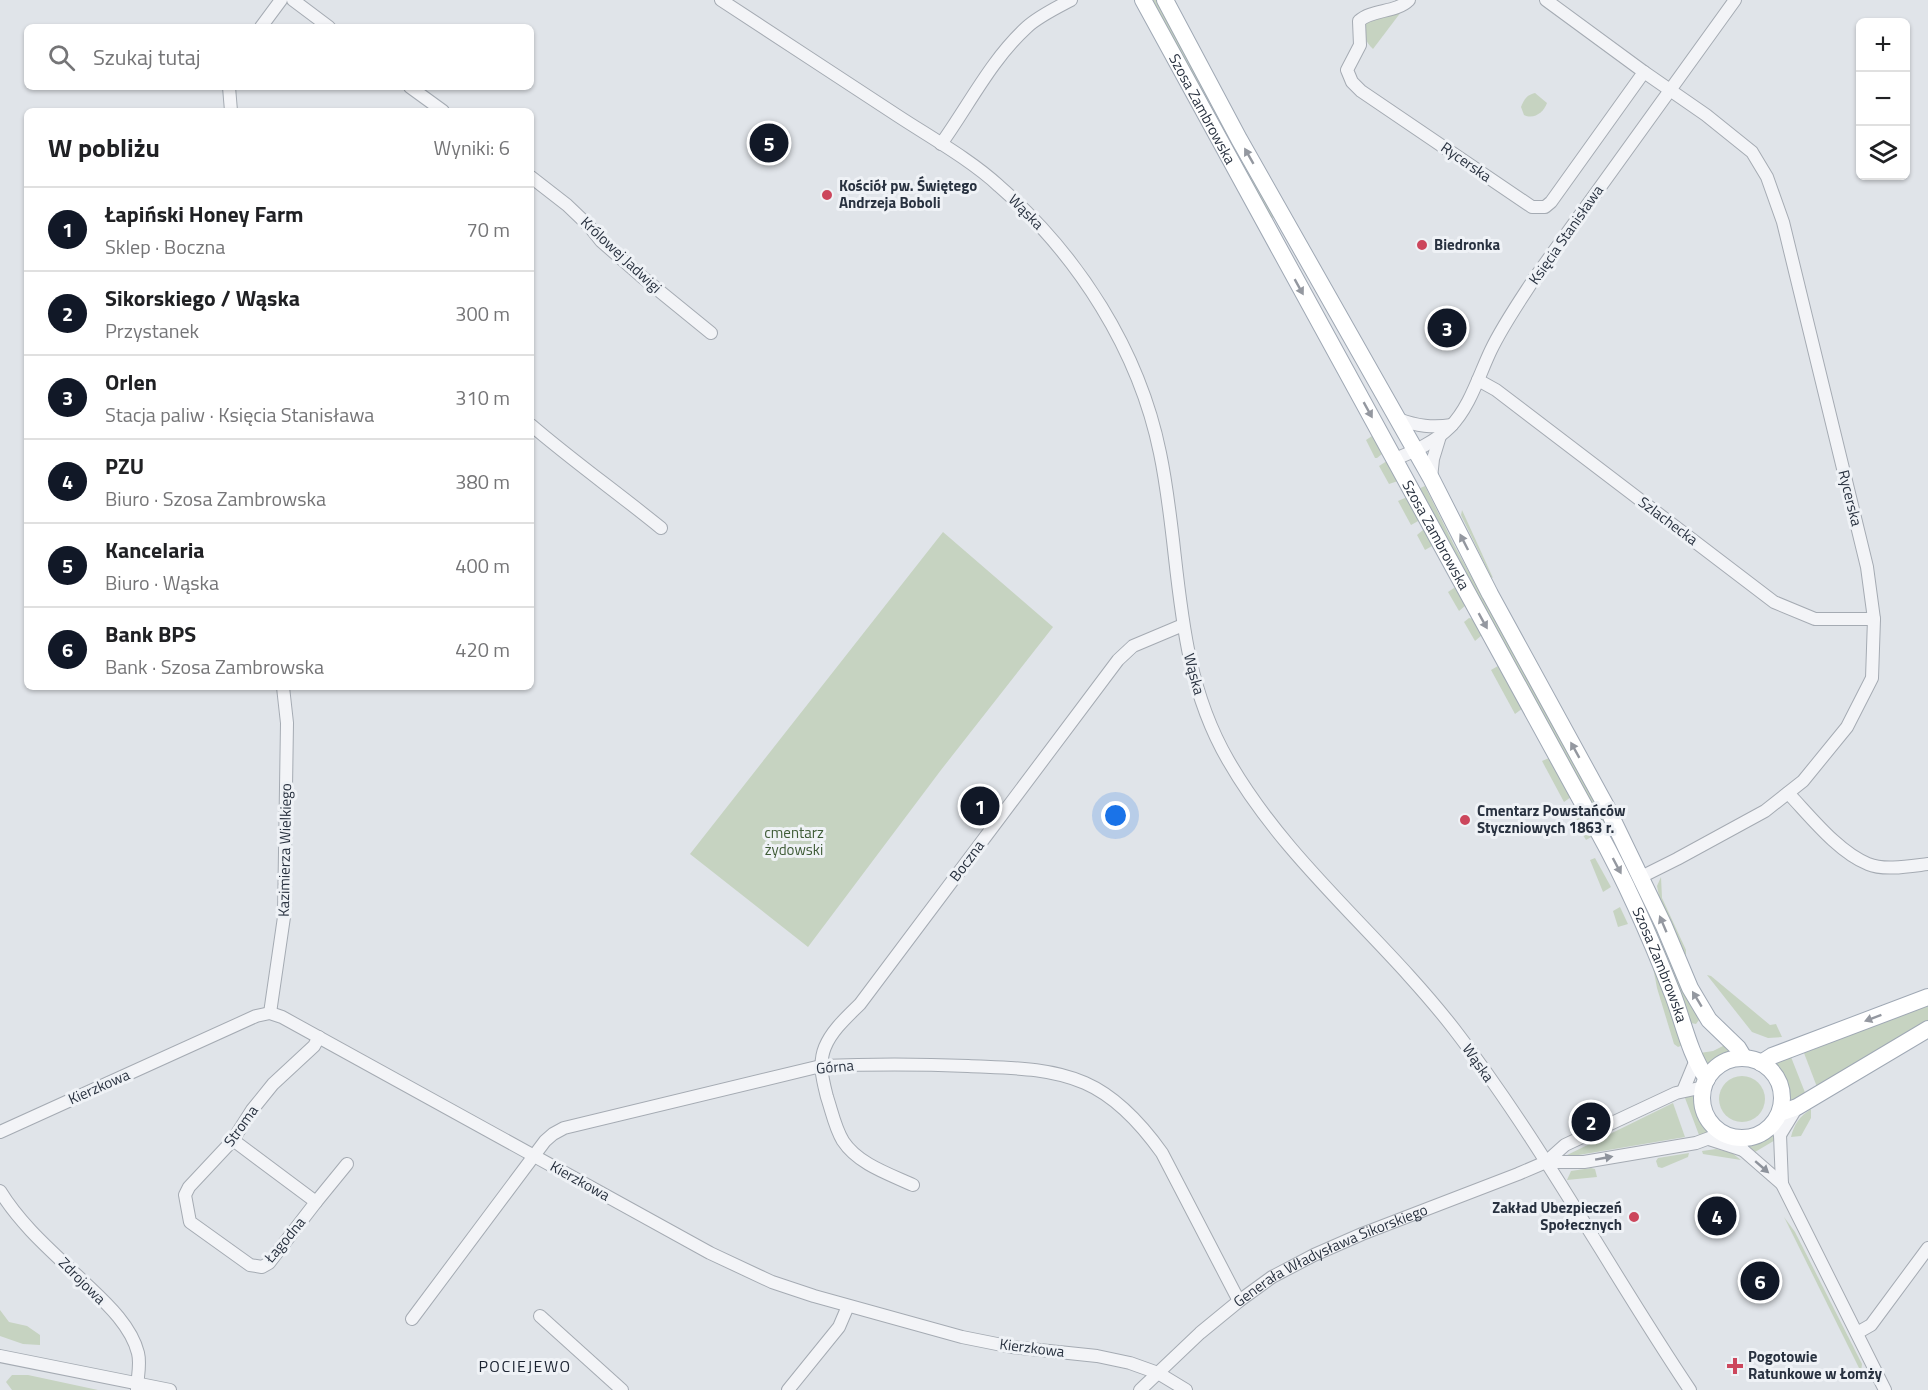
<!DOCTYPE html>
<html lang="pl">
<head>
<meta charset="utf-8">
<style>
  :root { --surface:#fff; --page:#f6f6f6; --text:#202124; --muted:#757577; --line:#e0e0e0; --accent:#111827 }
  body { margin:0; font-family:"Titillium Web",sans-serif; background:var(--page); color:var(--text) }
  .controls { position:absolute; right:18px; top:18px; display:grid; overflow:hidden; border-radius:9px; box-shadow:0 2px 4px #0004 }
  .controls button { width:54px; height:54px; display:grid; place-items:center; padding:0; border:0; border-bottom:2px solid var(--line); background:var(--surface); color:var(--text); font:30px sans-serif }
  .you { position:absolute; left:1116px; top:816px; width:21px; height:21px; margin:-15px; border:4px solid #fff; border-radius:50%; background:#1a73e8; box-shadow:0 0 0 9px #1a73e833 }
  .badge { display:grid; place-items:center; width:39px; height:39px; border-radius:50%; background:var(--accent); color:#fff; font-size:20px; font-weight:700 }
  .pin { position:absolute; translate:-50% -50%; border:3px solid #fff; box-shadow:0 2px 6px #0006 }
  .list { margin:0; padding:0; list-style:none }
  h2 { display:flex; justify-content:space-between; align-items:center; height:78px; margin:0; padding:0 24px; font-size:26px }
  h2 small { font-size:20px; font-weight:400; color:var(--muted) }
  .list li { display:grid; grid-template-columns:39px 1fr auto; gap:18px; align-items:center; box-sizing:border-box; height:84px; padding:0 24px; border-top:2px solid var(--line) }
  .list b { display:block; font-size:22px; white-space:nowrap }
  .list p { margin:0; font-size:20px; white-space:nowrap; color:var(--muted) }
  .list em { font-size:20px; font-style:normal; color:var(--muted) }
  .icon { flex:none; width:33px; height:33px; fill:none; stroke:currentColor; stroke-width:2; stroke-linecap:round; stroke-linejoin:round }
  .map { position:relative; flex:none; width:1928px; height:1390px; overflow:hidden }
  .search { position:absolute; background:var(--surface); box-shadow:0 2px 4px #0004; left:24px; top:24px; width:510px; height:66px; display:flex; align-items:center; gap:15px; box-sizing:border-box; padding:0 21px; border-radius:9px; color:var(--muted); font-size:22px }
  .panel { position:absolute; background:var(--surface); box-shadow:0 2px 4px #0004; left:24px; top:108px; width:510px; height:582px; border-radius:9px }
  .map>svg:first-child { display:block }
  .green { fill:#c6d3c1 }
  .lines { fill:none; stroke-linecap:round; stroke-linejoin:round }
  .minor-casing { stroke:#a5abb3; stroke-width:14 }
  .major-casing { stroke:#9fa8b4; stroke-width:18 }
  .minor { stroke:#f3f4f7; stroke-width:12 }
  .major { stroke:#fff; stroke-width:16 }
  .oneway { fill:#9498a0 }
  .oneway2 { fill:#8e939c }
  .poi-dot { fill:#cc465c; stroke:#eff2f6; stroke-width:2 }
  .labels { text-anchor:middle; stroke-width:6; stroke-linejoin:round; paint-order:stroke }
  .street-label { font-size:15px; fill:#293240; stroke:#eff2f6 }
  .poi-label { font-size:15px; font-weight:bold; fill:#293240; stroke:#eff2f6; text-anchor:start }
  .park-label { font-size:15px; fill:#3e5b36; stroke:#eff2f6 }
  .neighbourhood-label { font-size:16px; letter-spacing:1.5px; fill:#1b2331; stroke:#eff2f6 }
</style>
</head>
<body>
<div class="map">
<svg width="1928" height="1390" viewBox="0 0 1928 1390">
  <rect width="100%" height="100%" fill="#e0e4e9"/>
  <g class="green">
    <polygon points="1152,0 1157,0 1274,216 1271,220"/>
    <path d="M 1401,12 L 1373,49 C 1365,42 1362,32 1365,21 Z"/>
    <path d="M 1535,93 L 1547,103 C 1544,112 1534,120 1524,115 L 1521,107 C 1524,99 1527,95 1535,93 Z"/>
    <polygon points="1372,436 1382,454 1377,458 1375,458 1366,440"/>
    <polygon points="1387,461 1398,481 1389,484 1379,466"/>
    <polygon points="1425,486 1454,545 1607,822 1699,1020 1696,1024 1691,1023 1418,489"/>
    <polygon points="1405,498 1408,499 1420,520 1411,525 1398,501"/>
    <polygon points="1462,510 1493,578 1491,577 1461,515"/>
    <polygon points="1423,530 1426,531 1432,546 1425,550 1417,535"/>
    <polygon points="943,532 1053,627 941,770 808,947 690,854"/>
    <polygon points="1454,588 1457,589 1466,605 1459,611 1448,592"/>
    <polygon points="1469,618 1474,619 1482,635 1475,641 1464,622"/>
    <polygon points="1498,666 1523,708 1515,714 1491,670"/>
    <polygon points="1549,758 1571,797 1564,802 1542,761"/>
    <polygon points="1575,808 1578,808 1593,836 1586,840 1569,812"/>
    <polygon points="1595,858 1611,887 1603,892 1590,860"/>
    <polygon points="1661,877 1662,898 1686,950 1686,956 1659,896 1657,886"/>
    <polygon points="1620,907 1628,924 1618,927 1613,911"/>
    <polygon points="1654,965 1683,1045 1678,1047 1674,1044 1657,988 1653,967"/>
    <polygon points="1707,975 1711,976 1770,1025 1776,1024 1782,1037 1768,1038 1752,1032"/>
    <polygon points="1928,1005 1928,1022 1817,1087 1804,1053"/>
    <polygon points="1725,1045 1737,1055 1720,1062 1711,1069 1700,1053 1713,1051"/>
    <path d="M 1791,1057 L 1806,1095 L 1786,1106 C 1788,1089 1781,1077 1770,1065 Z"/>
    <circle cx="1742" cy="1099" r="23"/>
    <path d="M 1698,1090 L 1700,1091 C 1699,1107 1702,1119 1714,1131 L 1699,1135 L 1685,1098 Z"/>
    <polygon points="1673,1103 1685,1137 1561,1158"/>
    <path d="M 1811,1109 L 1811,1118 L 1801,1136 L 1791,1137 C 1794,1124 1800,1116 1811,1109 Z"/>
    <polygon points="1774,1129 1777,1139 1755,1152 1746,1143 1764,1137"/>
    <polygon points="1716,1149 1732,1153 1741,1160 1703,1154 1702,1151"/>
    <polygon points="1689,1153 1688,1157 1662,1168 1658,1167 1656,1161 1658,1158"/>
    <polygon points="1591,1168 1595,1169 1597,1177 1567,1180 1571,1171"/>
    <polygon points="1784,1217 1795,1232 1862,1364 1861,1372"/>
    <polygon points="0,1310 9,1322 27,1326 40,1335 40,1345 23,1344 0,1336"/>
    <polygon points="12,1375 28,1375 98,1390 12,1390 6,1382"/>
  </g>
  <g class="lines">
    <g class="minor-casing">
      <g id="minor">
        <polyline points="293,0 329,27"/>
        <path d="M 721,0 C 780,39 839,77 898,116 C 930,137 971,160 999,186 C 1078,255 1139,350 1160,453 C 1182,558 1172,663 1228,760 C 1287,863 1382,936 1454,1029 C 1542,1143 1610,1271 1690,1390"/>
        <path d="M 1409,0 C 1396,13 1372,9 1359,21 L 1360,45 L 1347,70 L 1352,82 L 1361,91 L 1532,207 L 1545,207 L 1551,202 L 1644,72 L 1546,0"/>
        <polyline points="261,27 281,0"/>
        <polyline points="229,87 231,111"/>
        <polyline points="410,87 443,111"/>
        <path d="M 941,144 C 969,105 991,60 1027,27 C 1039,16 1056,8 1071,0"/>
        <polyline points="531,177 567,205 589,226 601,241 641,276 711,333"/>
        <polyline points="1478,380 1496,390 1774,602 1815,619 1874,619"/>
        <path d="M 1398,419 C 1417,426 1432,428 1452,425"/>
        <path d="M 531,425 C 573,461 618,493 661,528"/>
        <path d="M 1395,459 C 1415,451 1435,442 1450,427 C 1470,407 1479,375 1491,350 C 1503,325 1519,302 1534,279 L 1735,0"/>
        <polyline points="1431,478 1433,459 1440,436"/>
        <path d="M 1788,793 C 1810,816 1838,852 1868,864 C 1884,871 1911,866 1928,864"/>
        <polyline points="1641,877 1677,859 1765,811 1803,781 1847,727 1872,678 1874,619 1867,567 1783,222 1767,177 1752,152 1706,115 1644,72"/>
        <polyline points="270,1013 284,917 287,723 283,687"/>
        <polyline points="1683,1091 1695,1062"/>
        <polyline points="1775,1121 1780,1135 1782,1184"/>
        <polyline points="0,1132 256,1016 270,1013 282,1017 710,1253 772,1282 814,1296 962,1337 1012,1347 1097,1356 1130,1363 1158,1373 1186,1390"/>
        <polyline points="1780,1135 1797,1107"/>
        <polyline points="1738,1138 1743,1150 1782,1184 1885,1390"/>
        <polyline points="1709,1139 1743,1150"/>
        <polyline points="233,1140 316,1202 269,1263 262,1267 250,1265 190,1222 185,1195 189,1187 233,1140 252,1110 273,1084 314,1046 319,1037"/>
        <polyline points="1546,1162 1584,1162 1696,1143 1723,1133"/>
        <path d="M 913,1185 C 889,1174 858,1164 843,1141 C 835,1128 832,1112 827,1097 C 823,1081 818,1064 825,1047 C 832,1030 847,1017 860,1004 L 1118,660 L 1133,646 L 1183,625"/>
        <path d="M 0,1191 C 22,1227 55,1254 85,1283 C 105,1302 131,1325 138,1353 C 141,1365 137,1378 137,1390"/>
        <polyline points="316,1202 347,1164"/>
        <polyline points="540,1316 622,1390"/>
        <path d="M 412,1319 L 545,1141 L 553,1134 L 564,1128 L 821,1066 C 870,1064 919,1064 968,1066 C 1007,1068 1048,1067 1085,1083 C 1117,1097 1142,1125 1162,1153 L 1239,1301"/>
        <polyline points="1857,1333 1871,1325 1928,1248"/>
        <polyline points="0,1356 170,1390"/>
        <polyline points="788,1390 839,1327 848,1306"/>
        <path id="s1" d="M 1140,1390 L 1200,1333 L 1239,1301 L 1272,1277 L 1314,1255 L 1362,1234 L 1518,1174 L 1546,1162 L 1565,1145 L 1676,1093 L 1704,1087"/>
      </g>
    </g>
    <g class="major-casing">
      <g id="major">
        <path id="s2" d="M 1143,0 C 1293,279 1448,555 1599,833 C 1628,885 1651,939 1673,995 C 1684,1024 1689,1053 1707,1079"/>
        <polyline points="1165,0 1239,139 1431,478 1490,594 1606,806 1664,926 1690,988 1709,1020 1738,1048 1744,1058"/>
        <circle cx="1742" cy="1098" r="40"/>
        <polyline points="1761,1063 1772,1056 1928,997"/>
        <polyline points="1780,1113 1797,1107 1928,1029"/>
      </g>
    </g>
    <use href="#minor" class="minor"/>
    <use href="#major" class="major"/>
  </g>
  <defs><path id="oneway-solid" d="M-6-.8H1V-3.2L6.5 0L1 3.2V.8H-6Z" transform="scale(1.5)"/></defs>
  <g class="oneway">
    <use href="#oneway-solid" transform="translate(1249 156) rotate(-120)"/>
    <use href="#oneway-solid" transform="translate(1299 287) rotate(61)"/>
    <use href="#oneway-solid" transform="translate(1368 410) rotate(61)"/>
    <use href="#oneway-solid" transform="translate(1464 542) rotate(-117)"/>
    <use href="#oneway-solid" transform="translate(1483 621) rotate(61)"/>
    <use href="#oneway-solid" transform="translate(1575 750) rotate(-119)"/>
    <use href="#oneway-solid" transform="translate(1617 866) rotate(62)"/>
    <use href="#oneway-solid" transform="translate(1663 924) rotate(-113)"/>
    <use href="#oneway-solid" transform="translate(1697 999) rotate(-121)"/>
    <use href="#oneway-solid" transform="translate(1873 1018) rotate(159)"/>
  </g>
  <g class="oneway2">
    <use href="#oneway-solid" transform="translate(1604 1158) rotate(-10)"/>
    <use href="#oneway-solid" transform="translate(1762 1167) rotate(41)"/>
  </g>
  <g class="poi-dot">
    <circle cx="827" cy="195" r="6"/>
    <circle cx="1422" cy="245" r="6"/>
    <circle cx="1465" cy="820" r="6"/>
    <circle cx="1634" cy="1217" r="6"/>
    <path d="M1732 1357h6v6h6v6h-6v6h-6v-6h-6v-6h6z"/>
  </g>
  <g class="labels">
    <g class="street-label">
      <text dy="5" stroke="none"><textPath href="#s2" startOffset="124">Szosa Zambrowska</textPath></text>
      <text transform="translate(1466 162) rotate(35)" y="5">Rycerska</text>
      <text transform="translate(1026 212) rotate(45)" y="5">Wąska</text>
      <text transform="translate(1566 235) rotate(-55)" y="5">Księcia Stanisława</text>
      <text transform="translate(621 255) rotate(43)" y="5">Królowej Jadwigi</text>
      <text transform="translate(1850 498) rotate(76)" y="5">Rycerska</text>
      <text transform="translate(1668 521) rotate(37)" y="5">Szlachecka</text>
      <text dy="5" stroke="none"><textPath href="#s2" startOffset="610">Szosa Zambrowska</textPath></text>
      <text transform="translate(1194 674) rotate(75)" y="5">Wąska</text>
      <text transform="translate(285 850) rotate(-89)" y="5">Kazimierza Wielkiego</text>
      <text transform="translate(967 861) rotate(-53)" y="5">Boczna</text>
      <text dy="5" stroke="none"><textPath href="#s2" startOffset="1095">Szosa Zambrowska</textPath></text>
      <text transform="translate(1478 1063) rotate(55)" y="5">Wąska</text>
      <text transform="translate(835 1067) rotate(-5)" y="5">Górna</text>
      <text transform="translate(99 1087) rotate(-24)" y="5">Kierzkowa</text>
      <text transform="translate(241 1126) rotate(-54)" y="5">Stroma</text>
      <text transform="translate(580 1181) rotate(29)" y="5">Kierzkowa</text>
      <text transform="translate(285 1240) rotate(-50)" y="5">Łagodna</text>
      <text dy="5" stroke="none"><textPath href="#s1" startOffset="236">Generała Władysława Sikorskiego</textPath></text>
      <text transform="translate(82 1281) rotate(45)" y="5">Zdrojowa</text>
      <text transform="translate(1032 1348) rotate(7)" y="5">Kierzkowa</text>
    </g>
    <g class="poi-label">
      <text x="839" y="191">Kościół pw. Świętego<tspan x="839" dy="17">Andrzeja Boboli</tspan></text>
      <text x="1434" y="250">Biedronka</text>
      <text x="1477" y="816">Cmentarz Powstańców<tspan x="1477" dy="17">Styczniowych 1863 r.</tspan></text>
      <text x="1622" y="1213" text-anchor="end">Zakład Ubezpieczeń<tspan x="1622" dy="17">Społecznych</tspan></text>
      <text x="1748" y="1362">Pogotowie<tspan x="1748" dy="17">Ratunkowe w Łomży</tspan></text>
    </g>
    <g class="park-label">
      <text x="794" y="838">cmentarz<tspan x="794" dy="17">żydowski</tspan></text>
    </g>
    <g class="neighbourhood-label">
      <text x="525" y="1372">POCIEJEWO</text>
    </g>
  </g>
</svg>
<div class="controls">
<button>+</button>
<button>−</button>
<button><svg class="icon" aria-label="layers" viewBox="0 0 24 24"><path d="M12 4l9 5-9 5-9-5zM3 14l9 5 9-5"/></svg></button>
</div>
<div class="you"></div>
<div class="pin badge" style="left:980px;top:806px">1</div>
<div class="pin badge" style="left:1591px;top:1122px">2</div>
<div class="pin badge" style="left:1447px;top:328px">3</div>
<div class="pin badge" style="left:1717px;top:1216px">4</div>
<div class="pin badge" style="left:769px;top:143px">5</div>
<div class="pin badge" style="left:1760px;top:1281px">6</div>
<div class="search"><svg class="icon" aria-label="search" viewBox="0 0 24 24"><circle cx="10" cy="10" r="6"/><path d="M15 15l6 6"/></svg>Szukaj tutaj</div>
<section class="panel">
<h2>W pobliżu<small>Wyniki: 6</small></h2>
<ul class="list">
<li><span class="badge">1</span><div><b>Łapiński Honey Farm</b><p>Sklep · Boczna</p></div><em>70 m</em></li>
<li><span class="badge">2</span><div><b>Sikorskiego / Wąska</b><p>Przystanek</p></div><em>300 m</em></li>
<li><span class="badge">3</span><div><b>Orlen</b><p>Stacja paliw · Księcia Stanisława</p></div><em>310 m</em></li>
<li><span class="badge">4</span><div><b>PZU</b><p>Biuro · Szosa Zambrowska</p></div><em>380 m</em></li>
<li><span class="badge">5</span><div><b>Kancelaria</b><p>Biuro · Wąska</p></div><em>400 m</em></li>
<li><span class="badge">6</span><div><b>Bank BPS</b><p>Bank · Szosa Zambrowska</p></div><em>420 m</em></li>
</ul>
</section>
</div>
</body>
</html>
